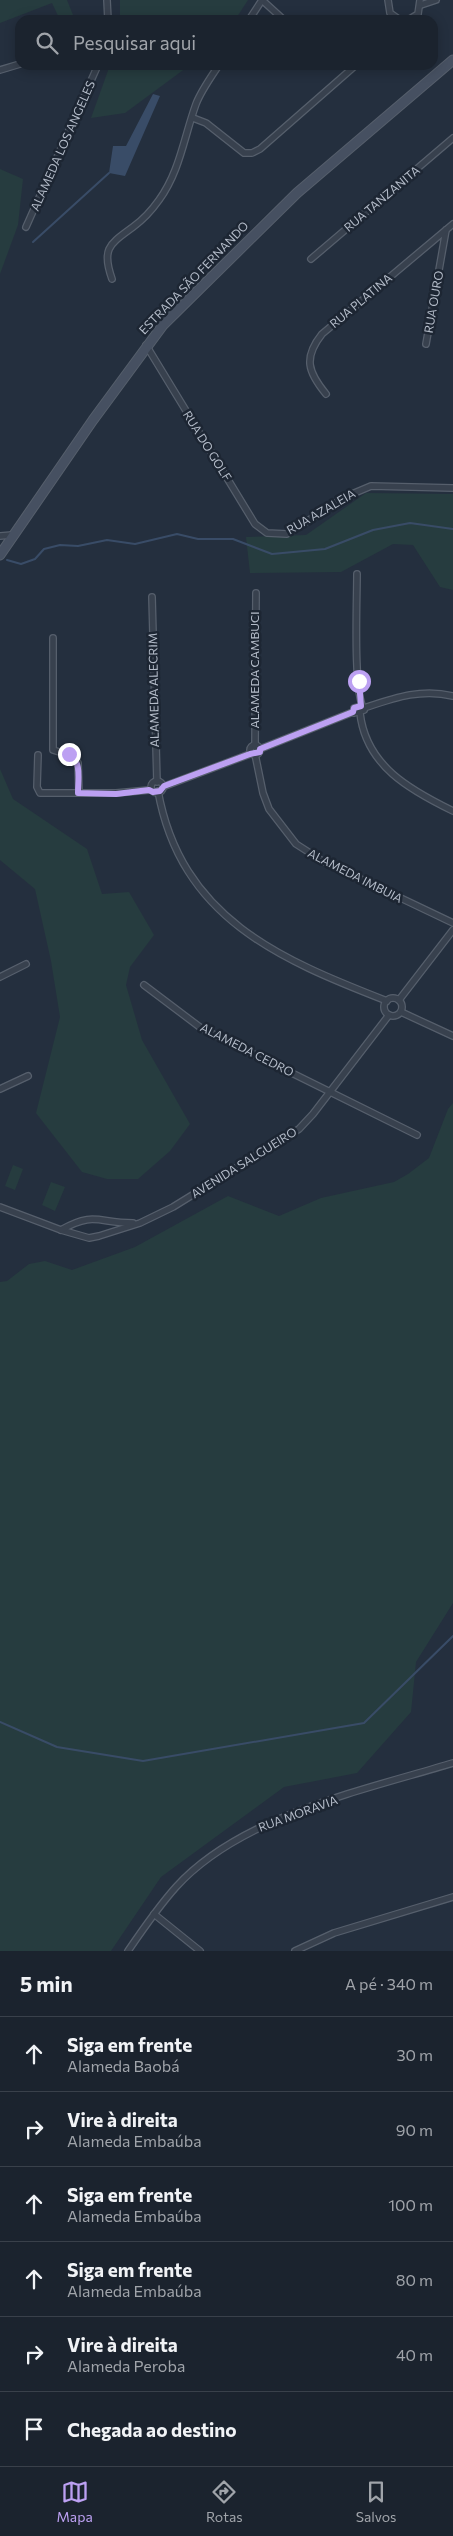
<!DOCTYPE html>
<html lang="pt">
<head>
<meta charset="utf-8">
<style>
  :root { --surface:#1b232e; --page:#282f3a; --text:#f1f3f6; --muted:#a0a4aa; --line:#39404a; --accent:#bca0f2 }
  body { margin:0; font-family:Commissioner,sans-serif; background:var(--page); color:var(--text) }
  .stop { position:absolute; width:15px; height:15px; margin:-11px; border:4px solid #bca0f2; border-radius:50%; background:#fff }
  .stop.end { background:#bca0f2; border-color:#fff; box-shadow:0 1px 5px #0008 }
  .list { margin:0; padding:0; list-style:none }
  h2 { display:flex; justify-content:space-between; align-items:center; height:65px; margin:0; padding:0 20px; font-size:21px }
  h2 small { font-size:16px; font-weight:400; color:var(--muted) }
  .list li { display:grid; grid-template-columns:32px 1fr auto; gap:15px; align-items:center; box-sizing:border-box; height:75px; padding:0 20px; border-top:1px solid var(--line) }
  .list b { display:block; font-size:19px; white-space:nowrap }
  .list p { margin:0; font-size:16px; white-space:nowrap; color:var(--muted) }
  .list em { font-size:16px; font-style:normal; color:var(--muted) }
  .icon { flex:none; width:28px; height:28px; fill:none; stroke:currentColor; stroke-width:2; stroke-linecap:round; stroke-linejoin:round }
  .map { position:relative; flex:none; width:453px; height:1951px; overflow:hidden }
  .search { position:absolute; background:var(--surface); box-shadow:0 2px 12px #0003; left:15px; right:15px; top:15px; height:55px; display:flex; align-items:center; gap:12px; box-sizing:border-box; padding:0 18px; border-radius:15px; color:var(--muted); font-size:19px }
  .sheet { height:515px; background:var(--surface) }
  nav { display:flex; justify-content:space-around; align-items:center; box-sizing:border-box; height:70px; border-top:1px solid var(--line); background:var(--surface); font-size:14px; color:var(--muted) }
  nav a { display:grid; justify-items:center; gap:2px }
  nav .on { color:var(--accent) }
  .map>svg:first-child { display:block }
  .green { fill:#263c3f }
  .water { fill:#394c67 }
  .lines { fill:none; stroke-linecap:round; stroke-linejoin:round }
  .stream { stroke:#394c67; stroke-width:2 }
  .minor-casing { stroke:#565f6c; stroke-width:8 }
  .secondary-casing { stroke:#565f6c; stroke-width:11 }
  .minor { stroke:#38414e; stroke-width:5.5 }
  .secondary { stroke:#465061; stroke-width:9 }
  .route { stroke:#bca0f2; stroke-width:6 }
  .labels { text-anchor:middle; stroke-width:5; stroke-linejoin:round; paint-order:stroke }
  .street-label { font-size:12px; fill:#b4bcc9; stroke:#1d2633 }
</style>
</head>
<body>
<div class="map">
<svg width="453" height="1951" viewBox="0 0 453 1951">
  <rect width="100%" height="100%" fill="#242f3e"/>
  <g class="green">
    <polygon points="0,0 67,0 75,20 60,20 52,3 0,23"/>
    <polygon points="120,0 248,0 235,20 120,20"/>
    <polygon points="110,65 190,65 125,113 91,118"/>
    <polygon points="0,169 23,179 18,225 0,274"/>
    <polygon points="366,493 453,494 453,590 440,587 413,545 393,544 341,572 250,573 246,537 306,535"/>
    <polygon points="0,769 13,799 87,849 102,894 129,892 154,935 130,967 126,985 142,1040 190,1124 170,1151 138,1179 107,1179 82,1172 36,1113 60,1017 51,961 35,889 0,860"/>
    <polygon points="453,1103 453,1603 416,1662 411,1712 357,1773 284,1787 161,1877 111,1951 0,1951 0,1282 7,1281 29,1264 45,1261 72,1270 135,1247 228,1196 279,1216 321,1198 394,1182 408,1174 429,1158 448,1109"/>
    <polygon points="13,1165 23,1169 15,1190 5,1186"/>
    <polygon points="51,1182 65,1187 55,1211 42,1205"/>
  </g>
  <polygon class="water" points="153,94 160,96 125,176 109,173 113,146 126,146"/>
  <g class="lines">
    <g class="stream">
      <polyline points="33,242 109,173"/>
      <polyline points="7,560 21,564 35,559 44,549 60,545 78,546 107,540 135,544 177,534 198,539 233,539 272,554 325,549 373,530 410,523 453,529"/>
      <polyline points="0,1722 57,1747 143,1761 364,1723 453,1636"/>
    </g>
    <g class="minor-casing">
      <g id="minor">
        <polyline points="107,0 108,20"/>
        <polyline points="262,0 284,20"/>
        <polyline points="388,0 390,13 400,20"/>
        <polyline points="421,5 436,0"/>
        <polyline points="249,20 262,0"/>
        <polyline points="408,20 418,14 420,0"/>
        <polyline points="0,70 20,64"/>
        <polyline points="193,118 206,123 244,153 252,153 260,149 356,65"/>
        <polyline points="26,227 98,65"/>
        <polyline points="311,259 453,138"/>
        <path d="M 112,279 C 101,248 110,244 133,227 C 144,219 152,210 159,200 C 180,171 184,137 196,104 C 201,91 211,77 219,65"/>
        <polyline points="426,344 446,230"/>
        <polyline points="146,345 255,524 267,533 287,534 345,497 371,486 453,488"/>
        <path d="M 326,394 C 308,372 303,358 322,334 L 453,224"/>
        <polyline points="0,536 12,535"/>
        <path d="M 357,574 C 357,602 353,691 364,710 L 354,713 L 354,708 L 361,706"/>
        <polyline points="152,597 157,782"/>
        <polyline points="53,638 53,750 75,757 78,763 79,793"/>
        <path d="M 364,708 C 394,698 421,688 453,696"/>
        <path d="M 360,713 C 366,766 410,790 453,811"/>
        <circle cx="255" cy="750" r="5"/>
        <polyline points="255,747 256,593"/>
        <polyline points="260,749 353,712"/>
        <polyline points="255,754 263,793 269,809 296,844 321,860 453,923"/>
        <polyline points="38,755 37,787 40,793 116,793 149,790"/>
        <circle cx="157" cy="787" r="6"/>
        <polyline points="165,786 250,754"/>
        <path d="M 158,791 C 181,918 279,959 387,1001"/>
        <polyline points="0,977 26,964"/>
        <polyline points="144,985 201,1028 417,1135"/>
        <circle cx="393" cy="1007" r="9"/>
        <polyline points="399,1000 453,930"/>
        <polyline points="401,1012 453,1036"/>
        <polyline points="0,1089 28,1076"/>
        <polyline points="0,1207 61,1230 89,1238 99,1236 140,1223 173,1207 299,1129 313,1114 389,1015"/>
        <path d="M 61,1230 C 94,1211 98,1223 133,1223"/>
        <polyline points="154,1914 200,1951"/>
        <path d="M 128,1951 C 143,1929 158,1907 176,1887 C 240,1816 364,1790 453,1763"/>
        <polyline points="295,1951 334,1933 453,1897"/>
      </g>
    </g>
    <g class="secondary-casing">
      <polyline id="secondary" points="0,555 93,420 163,325 297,193 453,60"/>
    </g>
    <use href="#minor" class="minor"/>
    <use href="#secondary" class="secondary"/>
  </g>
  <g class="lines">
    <path class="route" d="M 69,754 C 82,761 78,780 78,793 L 116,794 L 149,790 L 153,792 L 160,791 L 164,786 L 250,754 L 260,752 L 260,749 L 353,712 L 354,708 L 361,706 L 359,681"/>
  </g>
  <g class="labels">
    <g class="street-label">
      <text transform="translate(63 146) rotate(-66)" y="4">ALAMEDA LOS ANGELES</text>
      <text transform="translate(382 199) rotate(-40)" y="4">RUA TANZANITA</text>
      <text transform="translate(194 278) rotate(-46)" y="4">ESTRADA SÃO FERNANDO</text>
      <text transform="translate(361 301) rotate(-40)" y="4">RUA PLATINA</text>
      <text transform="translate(434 302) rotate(-80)" y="4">RUA OURO</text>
      <text transform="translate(207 446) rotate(58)" y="4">RUA DO GOLF</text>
      <text transform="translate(321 512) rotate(-30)" y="4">RUA AZALEIA</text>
      <text transform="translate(255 670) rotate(-90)" y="4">ALAMEDA CAMBUCI</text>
      <text transform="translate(154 690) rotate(-91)" y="4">ALAMEDA ALECRIM</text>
      <text transform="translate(355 876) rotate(27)" y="4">ALAMEDA IMBUIA</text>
      <text transform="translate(247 1050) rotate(27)" y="4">ALAMEDA CEDRO</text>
      <text transform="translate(244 1163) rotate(-32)" y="4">AVENIDA SALGUEIRO</text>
      <text transform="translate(298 1814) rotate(-20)" y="4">RUA MORAVIA</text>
    </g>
  </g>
</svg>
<div class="stop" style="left:359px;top:681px"></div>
<div class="stop end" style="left:69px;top:754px"></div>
<div class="search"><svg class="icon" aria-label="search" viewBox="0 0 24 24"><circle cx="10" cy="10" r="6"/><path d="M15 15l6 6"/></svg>Pesquisar aqui</div>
</div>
<section class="sheet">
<h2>5 min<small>A pé · 340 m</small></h2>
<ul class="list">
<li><svg class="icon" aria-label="ahead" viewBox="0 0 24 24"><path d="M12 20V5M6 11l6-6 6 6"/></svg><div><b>Siga em frente</b><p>Alameda Baobá</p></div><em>30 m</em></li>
<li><svg class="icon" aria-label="right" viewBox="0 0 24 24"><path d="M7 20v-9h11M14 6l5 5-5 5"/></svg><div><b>Vire à direita</b><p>Alameda Embaúba</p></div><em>90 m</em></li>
<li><svg class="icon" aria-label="ahead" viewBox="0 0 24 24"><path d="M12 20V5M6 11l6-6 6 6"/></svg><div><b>Siga em frente</b><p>Alameda Embaúba</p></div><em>100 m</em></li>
<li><svg class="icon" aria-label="ahead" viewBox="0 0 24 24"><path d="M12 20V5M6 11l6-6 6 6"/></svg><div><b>Siga em frente</b><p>Alameda Embaúba</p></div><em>80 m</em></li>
<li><svg class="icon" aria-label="right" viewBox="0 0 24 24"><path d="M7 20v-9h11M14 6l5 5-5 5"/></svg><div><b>Vire à direita</b><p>Alameda Peroba</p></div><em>40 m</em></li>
<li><svg class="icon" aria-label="arrive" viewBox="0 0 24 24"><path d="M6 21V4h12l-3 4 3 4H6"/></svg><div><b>Chegada ao destino</b></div></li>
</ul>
</section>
<nav>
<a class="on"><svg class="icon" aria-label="map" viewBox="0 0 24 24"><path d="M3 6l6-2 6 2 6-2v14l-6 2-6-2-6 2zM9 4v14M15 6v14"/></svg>Mapa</a>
<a><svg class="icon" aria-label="directions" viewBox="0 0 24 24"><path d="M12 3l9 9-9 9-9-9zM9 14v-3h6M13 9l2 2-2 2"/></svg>Rotas</a>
<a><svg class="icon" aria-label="saved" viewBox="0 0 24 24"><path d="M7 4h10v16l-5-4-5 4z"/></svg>Salvos</a>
</nav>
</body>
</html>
